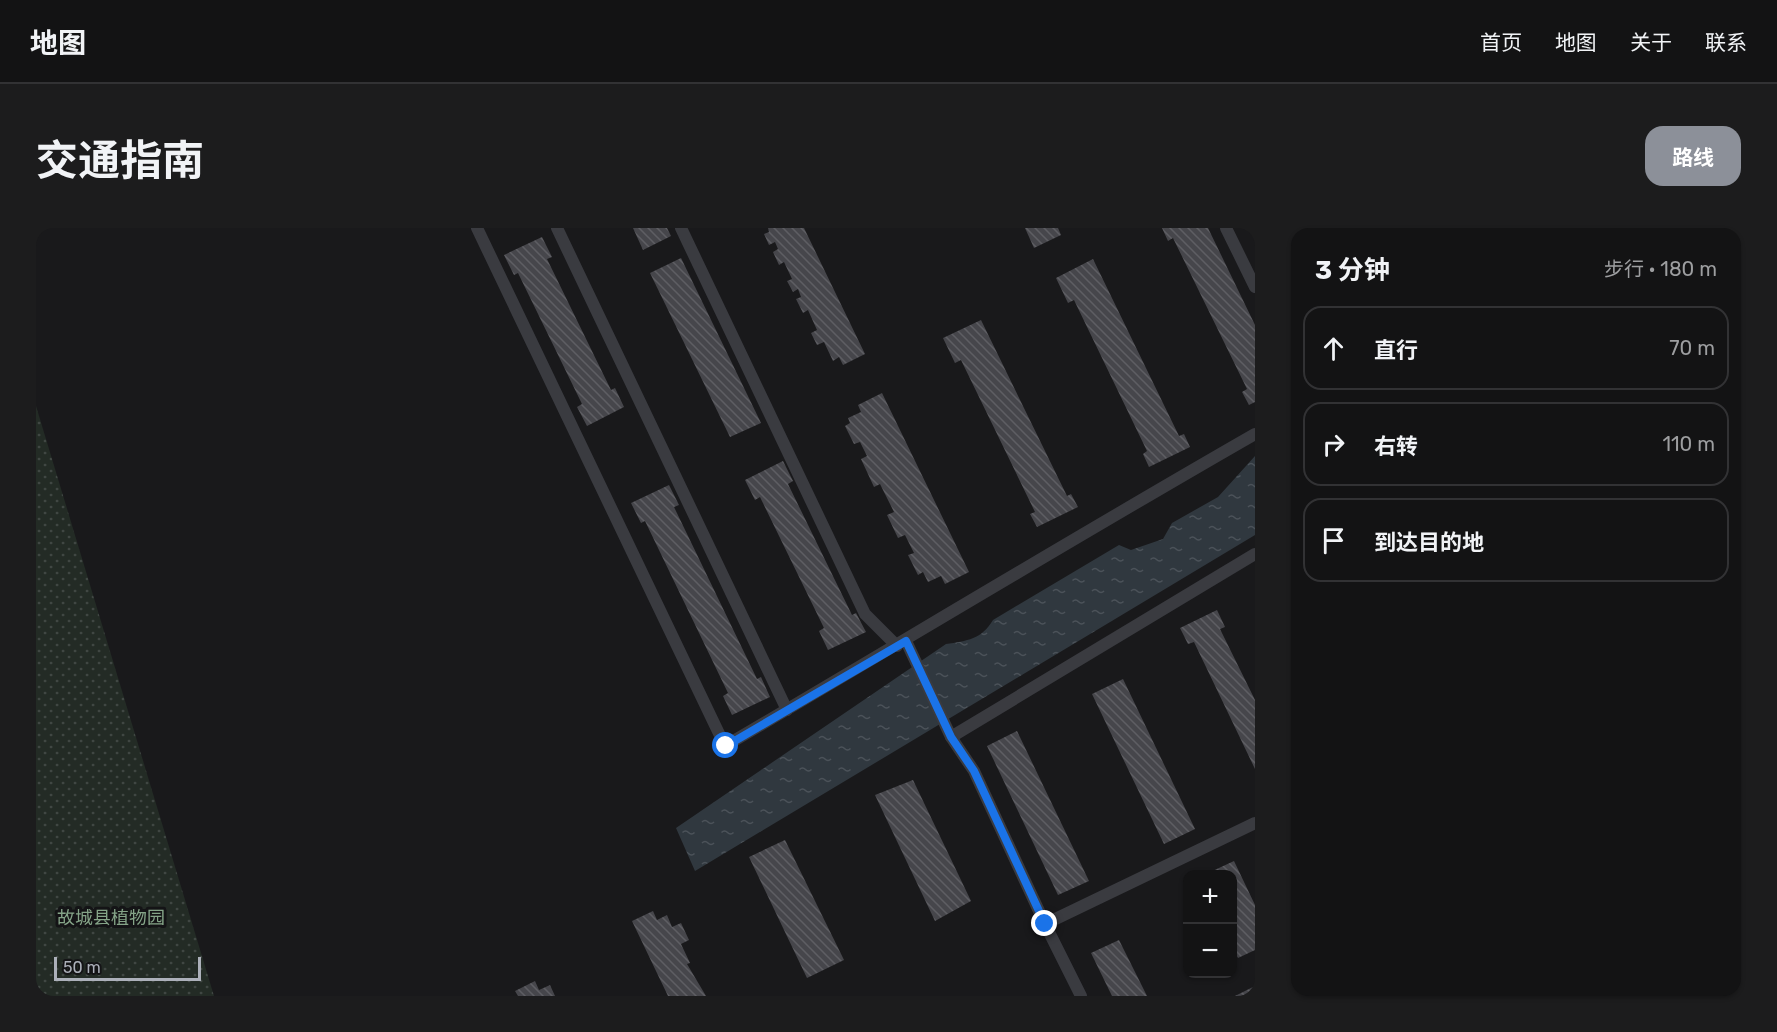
<!DOCTYPE html>
<html lang="zh">
<head>
<meta charset="utf-8">
<style>
  :root { --surface:#131314; --page:#1c1c1d; --text:#f1f3f6; --muted:#9d9ea0; --line:#323234; --accent:#8c9099 }
  body { margin:0; font-family:Rubik,"Noto Sans SC",sans-serif; background:var(--page); color:var(--text) }
  .controls { position:absolute; right:18px; bottom:18px; display:grid; overflow:hidden; border-radius:12px; box-shadow:0 2px 4px #0004 }
  .controls button { width:54px; height:54px; display:grid; place-items:center; padding:0; border:0; border-bottom:2px solid var(--line); background:var(--surface); color:var(--text); font:30px sans-serif }
  .scale { position:absolute; left:18px; bottom:15px; width:147px; box-sizing:border-box; padding-left:6px; border:3px solid #acb0ba; border-top:0; font-size:16px; line-height:21px; white-space:nowrap; color:#acb0ba; -webkit-text-stroke:4px #141416; paint-order:stroke }
  .stop { position:absolute; width:18px; height:18px; margin:-14px; border:4px solid #1a73e8; border-radius:50%; background:#fff }
  .stop.end { background:#1a73e8; border-color:#fff; box-shadow:0 2px 6px #0008 }
  .list { margin:0; padding:0; list-style:none }
  h2 { display:flex; justify-content:space-between; align-items:center; height:78px; margin:0; padding:0 24px; font-size:26px }
  h2 small { font-size:20px; font-weight:400; color:var(--muted) }
  .list li { display:grid; grid-template-columns:39px 1fr auto; gap:18px; align-items:center; box-sizing:border-box; height:84px; margin:0 12px 12px; padding:0 12px; border:2px solid var(--line); border-radius:18px }
  .list b { display:block; font-size:22px; white-space:nowrap }
  .list em { font-size:20px; font-style:normal; color:var(--muted) }
  .icon { flex:none; width:33px; height:33px; fill:none; stroke:currentColor; stroke-width:2; stroke-linecap:round; stroke-linejoin:round }
  .map { position:relative; flex:none; width:1219px; height:768px; overflow:hidden; border-radius:18px }
  header { display:flex; align-items:center; gap:36px; box-sizing:border-box; height:84px; padding:0 30px; background:var(--surface); border-bottom:2px solid var(--line) }
  header strong { font-size:28px }
  nav { display:flex; gap:33px; margin-inline-start:auto; font-size:21px }
  .intro { display:flex; align-items:center; justify-content:space-between; box-sizing:border-box; height:144px; padding:0 36px }
  h1 { margin:0; font-size:42px }
  .button { padding:15px 27px; border-radius:18px; background:var(--accent); color:#fff; font-size:21px; font-weight:700 }
  main { display:flex; gap:36px; padding:0 36px }
  aside { flex:1; background:var(--surface); border-radius:18px; box-shadow:0 2px 4px #0004 }
  .map>svg:first-child { display:block }
  .park { fill:url(#park-dots) }
  .water { fill:url(#water-ripples) }
  .building { fill:url(#building-back-hatch) }
  .lines { fill:none; stroke-linecap:round; stroke-linejoin:round }
  .service { stroke:#3a3b40; stroke-width:12 }
  .route { stroke:#1a73e8; stroke-width:8 }
  .labels { text-anchor:middle; stroke-width:6; stroke-linejoin:round; paint-order:stroke }
  .park-label { font-size:18px; fill:#85a488; stroke:#141416 }
</style>
</head>
<body>
<header>
<strong>地图</strong>
<nav><a>首页</a><a>地图</a><a>关于</a><a>联系</a></nav>
</header>
<div class="intro"><h1>交通指南</h1><a class="button">路线</a></div>
<main>
<div class="map">
<svg width="1219" height="768" viewBox="0 0 1219 768">
  <defs>
    <pattern id="park-dots" width="8" height="8" patternUnits="userSpaceOnUse" patternTransform="scale(1.5)"><rect width="8" height="8" fill="#232b25"/><path d="M2 2h.1M6 6h.1" fill="none" stroke="#404743" stroke-width="1.8" stroke-linecap="round"/></pattern>
    <pattern id="water-ripples" width="26" height="14" patternUnits="userSpaceOnUse" patternTransform="scale(1.5)"><rect width="26" height="14" fill="#30383f"/><path d="M2 4q2-2 4 0t4 0M15 11q2-2 4 0t4 0" fill="none" stroke="#4b5259"/></pattern>
    <pattern id="building-back-hatch" width="6" height="6" patternUnits="userSpaceOnUse" patternTransform="scale(1.5)"><rect width="6" height="6" fill="#46464b"/><path d="M-1 5l2 2M0 0l6 6M5-1l2 2" fill="none" stroke="#5e5e63"/></pattern>
  </defs>
  <rect width="100%" height="100%" fill="#19191b"/>
  <polygon class="park" points="0,178 178,768 0,768"/>
  <path class="water" d="M 1219,228 L 1219,307 L 659,643 L 640,600 L 910,416 C 931,413 946,411 957,392 L 1083,317 L 1095,322 L 1127,311 L 1136,295 L 1182,269 Z"/>
  <g class="building">
    <polygon points="597,0 631,0 635,8 607,22"/>
    <polygon points="732,0 768,0 829,126 807,137 803,129 797,133 788,114 781,117 775,105 781,102 772,82 767,85 760,71 765,69 762,61 757,64 751,53 756,51 748,34 743,37 737,24 742,21 739,14 733,17 728,6 733,4"/>
    <polygon points="989,0 1022,0 1025,7 998,20"/>
    <polygon points="1126,0 1172,0 1219,97 1219,174 1213,177 1206,164 1211,161 1137,10 1132,13"/>
    <polygon points="506,9 516,29 511,31 575,162 579,160 588,179 551,198 541,179 546,176 482,45 478,47 468,27"/>
    <polygon points="645,30 725,195 694,209 614,45"/>
    <polygon points="1057,31 1143,208 1148,206 1154,219 1113,239 1107,226 1111,223 1038,72 1032,75 1020,50"/>
    <polygon points="945,92 1031,268 1035,266 1042,279 1001,299 994,286 999,284 925,132 919,135 907,110"/>
    <polygon points="846,165 933,344 909,356 905,348 892,354 887,344 882,347 872,327 878,325 869,307 862,310 851,287 858,284 844,256 838,259 825,231 831,228 824,214 818,216 809,198 814,195 812,190 825,184 822,177"/>
    <polygon points="747,233 757,253 752,256 816,387 820,385 830,404 792,422 783,403 788,400 724,269 719,272 709,252"/>
    <polygon points="633,257 643,277 638,279 721,451 725,449 734,469 696,487 687,468 692,465 609,293 605,295 595,275"/>
    <polygon points="1181,382 1189,399 1184,401 1219,472 1219,541 1158,414 1152,416 1144,400"/>
    <polygon points="1087,451 1159,601 1128,616 1056,466"/>
    <polygon points="981,503 1053,653 1022,667 951,518"/>
    <polygon points="877,552 935,673 899,693 839,567"/>
    <polygon points="749,612 808,732 771,750 713,629"/>
    <polygon points="1198,633 1219,677 1219,722 1202,730 1196,720 1196,646 1170,646"/>
    <polygon points="617,683 621,692 631,687 636,699 645,695 653,712 645,716 654,735 651,736 670,768 632,768 596,693"/>
    <polygon points="1083,712 1111,768 1076,768 1055,725"/>
    <polygon points="499,753 503,762 514,757 519,768 482,768 479,763"/>
    <polygon points="1219,758 1219,768 1199,768"/>
  </g>
  <g class="lines">
    <g class="service">
      <path d="M 441,0 L 689,518 C 866,414 1041,308 1219,206"/>
      <polyline points="521,0 751,482"/>
      <polyline points="645,0 829,386 861,418"/>
      <polyline points="1190,0 1219,59"/>
      <polyline points="870,413 915,509 1219,326"/>
      <polyline points="915,509 938,543 1009,696 1219,595"/>
      <polyline points="1009,696 1045,768"/>
    </g>
  </g>
  <g class="lines">
    <polyline class="route" points="690,518 870,413 915,509 938,543 1009,696"/>
  </g>
  <g class="labels">
    <g class="park-label">
      <text x="75" y="696">故城县植物园</text>
    </g>
  </g>
</svg>
<div class="controls">
<button>+</button>
<button>−</button>
</div>
<div class="scale">50 m</div>
<div class="stop" style="left:690px;top:518px"></div>
<div class="stop end" style="left:1009px;top:696px"></div>
</div>
<aside>
<h2>3 分钟<small>步行 · 180 m</small></h2>
<ul class="list">
<li><svg class="icon" aria-label="ahead" viewBox="0 0 24 24"><path d="M12 20V5M6 11l6-6 6 6"/></svg><div><b>直行</b></div><em>70 m</em></li>
<li><svg class="icon" aria-label="right" viewBox="0 0 24 24"><path d="M7 20v-9h11M14 6l5 5-5 5"/></svg><div><b>右转</b></div><em>110 m</em></li>
<li><svg class="icon" aria-label="arrive" viewBox="0 0 24 24"><path d="M6 21V4h12l-3 4 3 4H6"/></svg><div><b>到达目的地</b></div></li>
</ul>
</aside>
</main>
</body>
</html>
